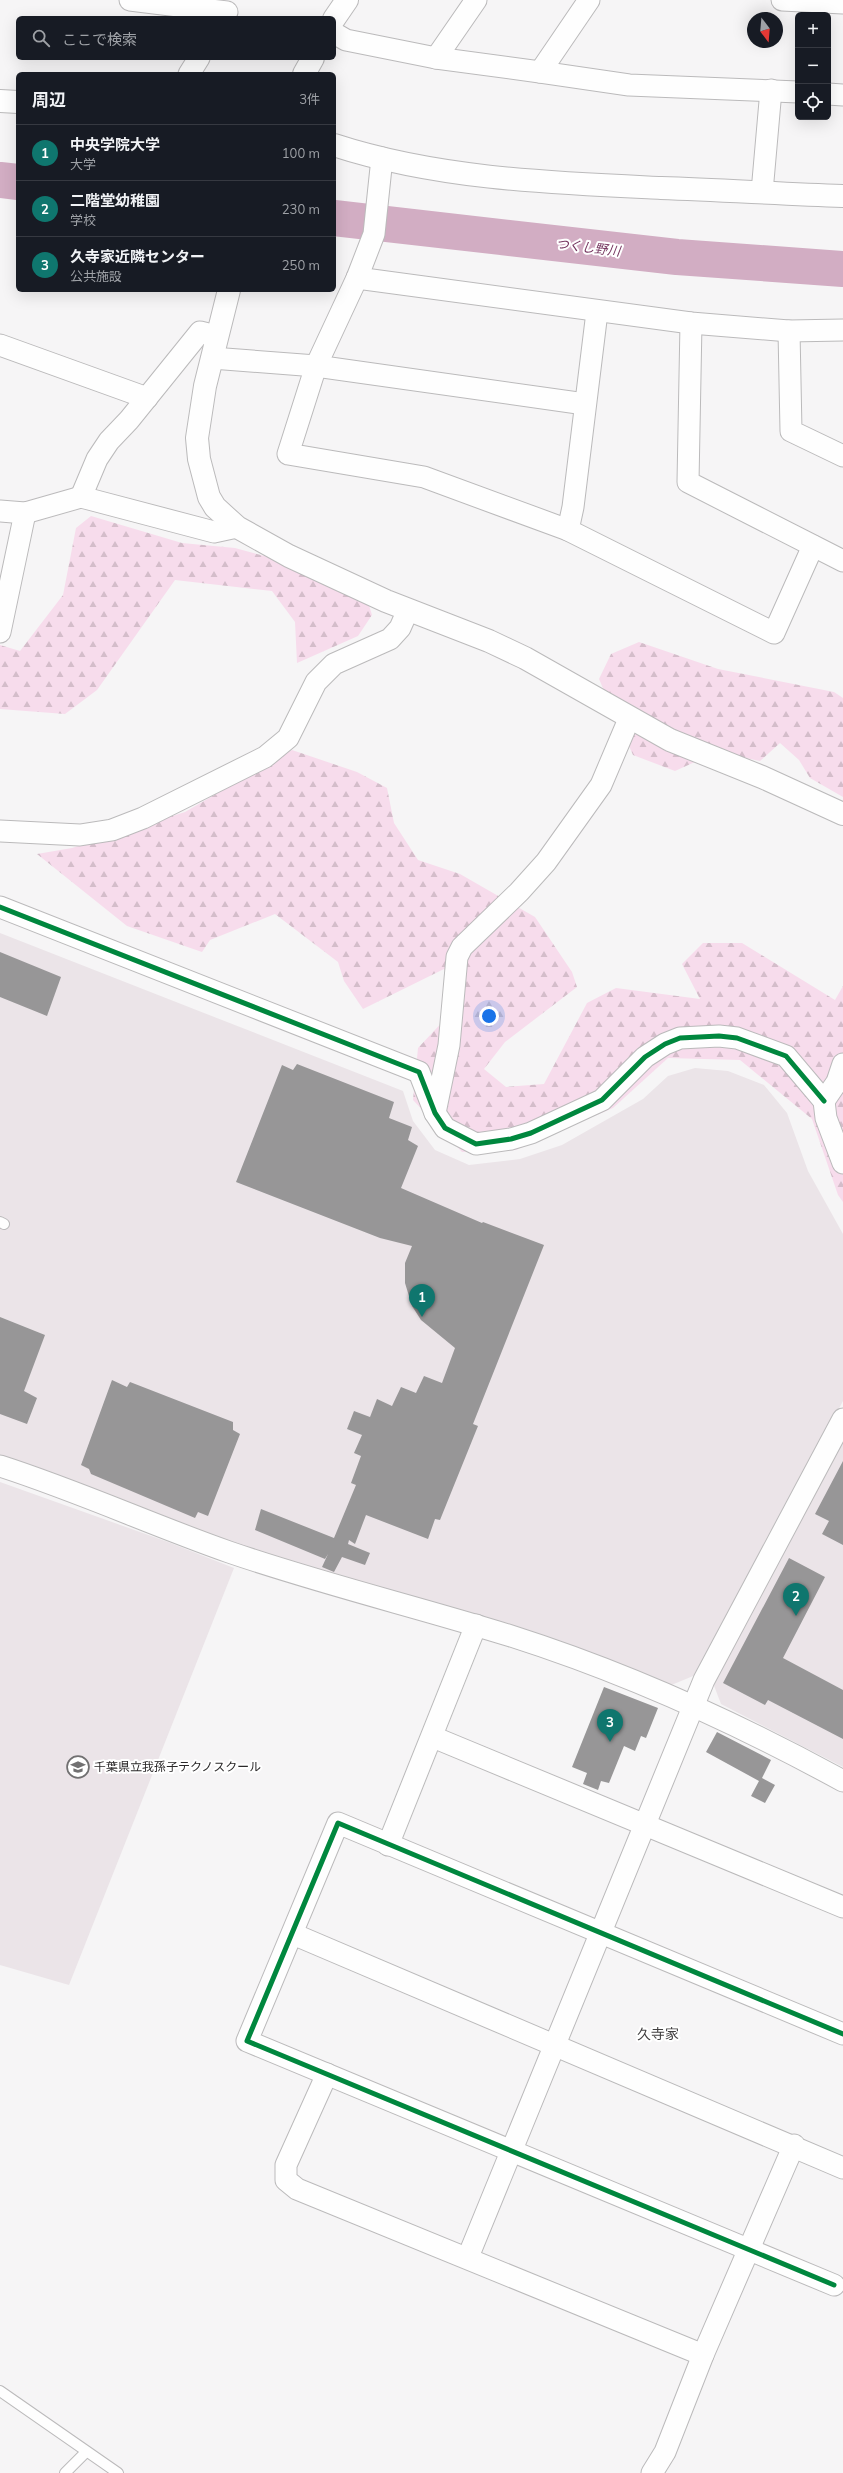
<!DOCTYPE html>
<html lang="ja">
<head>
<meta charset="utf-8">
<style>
  :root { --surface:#171b24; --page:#242831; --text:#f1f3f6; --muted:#9ea1a6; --line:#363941; --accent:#0f766e }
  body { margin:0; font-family:Mulish,"Noto Sans JP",sans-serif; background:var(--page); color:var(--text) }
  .controls { position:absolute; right:12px; top:12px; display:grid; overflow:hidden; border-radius:6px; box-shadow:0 4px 16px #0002 }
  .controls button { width:36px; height:36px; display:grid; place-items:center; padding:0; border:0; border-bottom:1px solid var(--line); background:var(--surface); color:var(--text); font:20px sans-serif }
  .compass { position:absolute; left:747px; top:12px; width:36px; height:36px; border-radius:50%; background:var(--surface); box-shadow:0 4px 16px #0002; rotate:164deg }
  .you { position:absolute; left:489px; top:1016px; width:14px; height:14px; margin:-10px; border:3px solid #fff; border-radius:50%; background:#1a73e8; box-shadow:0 0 0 6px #1a73e833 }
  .badge { display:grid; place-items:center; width:26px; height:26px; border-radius:50%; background:var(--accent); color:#fff; font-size:13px; font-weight:700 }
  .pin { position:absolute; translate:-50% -33px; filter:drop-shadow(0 1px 2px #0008) }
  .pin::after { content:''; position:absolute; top:21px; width:14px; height:12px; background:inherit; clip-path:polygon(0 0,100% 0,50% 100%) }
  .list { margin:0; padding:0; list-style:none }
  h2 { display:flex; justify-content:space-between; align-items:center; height:52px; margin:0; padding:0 16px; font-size:17px }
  h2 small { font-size:13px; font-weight:400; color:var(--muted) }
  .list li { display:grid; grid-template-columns:26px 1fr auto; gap:12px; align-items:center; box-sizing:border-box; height:56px; padding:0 16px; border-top:1px solid var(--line) }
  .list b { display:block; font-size:15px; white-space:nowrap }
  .list p { margin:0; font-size:13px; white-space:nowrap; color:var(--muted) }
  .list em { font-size:13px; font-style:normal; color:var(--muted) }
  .icon { flex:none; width:22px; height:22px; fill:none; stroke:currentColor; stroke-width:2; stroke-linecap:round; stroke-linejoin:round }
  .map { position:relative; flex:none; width:843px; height:2473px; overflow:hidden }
  .search { position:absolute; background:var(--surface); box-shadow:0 4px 16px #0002; left:16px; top:16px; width:320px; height:44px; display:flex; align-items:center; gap:10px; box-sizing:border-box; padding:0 14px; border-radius:6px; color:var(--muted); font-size:15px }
  .panel { position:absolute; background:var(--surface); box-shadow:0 4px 16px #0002; left:16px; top:72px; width:320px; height:220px; border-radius:6px }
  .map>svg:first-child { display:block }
  .built { fill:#ebe4e8 }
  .forest { fill:url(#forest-firs) }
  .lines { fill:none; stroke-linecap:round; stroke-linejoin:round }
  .river { stroke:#d2adc3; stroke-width:36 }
  .building { fill:#979697 }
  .service-casing { stroke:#bbbabb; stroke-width:12 }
  .minor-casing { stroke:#bbbabb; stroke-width:23 }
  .tertiary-casing { stroke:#bbbabb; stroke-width:24 }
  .service { stroke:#fefefe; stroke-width:10 }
  .minor { stroke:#fefefe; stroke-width:21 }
  .tertiary { stroke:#fefefe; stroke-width:22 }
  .cycleway-casing { stroke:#fff; stroke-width:8 }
  .cycleway { stroke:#00873e; stroke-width:5 }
  .labels { text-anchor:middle; stroke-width:4; stroke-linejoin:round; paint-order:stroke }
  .poi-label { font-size:12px; fill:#2a2829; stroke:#fff; text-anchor:start }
  .water-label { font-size:13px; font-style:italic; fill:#74345e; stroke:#fff }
  .quarter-label { font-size:14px; fill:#403e3f; stroke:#fff }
</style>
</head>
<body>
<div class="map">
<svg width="843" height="2473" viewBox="0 0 843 2473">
  <defs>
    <pattern id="forest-firs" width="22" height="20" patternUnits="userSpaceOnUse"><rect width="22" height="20" fill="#f7dcec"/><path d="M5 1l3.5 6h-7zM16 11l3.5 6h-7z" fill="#d4bdca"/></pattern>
  </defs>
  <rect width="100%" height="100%" fill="#f6f5f6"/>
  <g class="built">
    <polygon points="0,933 403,1091 413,1121 435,1150 469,1165 520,1159 562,1145 643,1099 668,1076 695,1068 728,1071 764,1085 787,1113 808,1171 843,1234 843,1401 698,1674 669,1686 391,1590 235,1544 81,1484 0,1457"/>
    <polygon points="843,1438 843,1767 721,1704 713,1683"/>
    <polygon points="0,1482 168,1542 234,1568 69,1985 0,1965"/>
  </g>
  <g class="forest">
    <polygon points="91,516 182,543 235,548 272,558 368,602 372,615 358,636 297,663 295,622 272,591 175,580 97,690 65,714 0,709 0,645 20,651 63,595 76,528"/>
    <polygon points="639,642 718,669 834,692 843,698 843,797 810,778 799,760 780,743 760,761 717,752 675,771 633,755 599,679 611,654"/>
    <polygon points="292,750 357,772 387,788 394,823 418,860 460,874 535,917 572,972 577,987 505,1042 484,1069 506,1087 544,1084 587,1003 616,988 700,999 682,964 703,943 742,943 835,1000 843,986 843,1202 838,1195 812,1119 740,1060 668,1058 613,1108 516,1150 462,1152 413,1100 418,1048 465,998 444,969 363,1009 344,981 338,962 275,914 210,940 202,952 127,926 37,854 72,848 185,812"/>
  </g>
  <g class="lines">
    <g class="river">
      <polyline points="0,180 18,182"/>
      <polyline points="334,218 677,257 843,269"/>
    </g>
  </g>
  <g class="building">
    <polygon points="0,952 61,977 47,1016 0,997"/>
    <polygon points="297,1064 394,1102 389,1118 412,1127 408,1140 418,1146 401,1188 482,1223 483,1222 544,1245 473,1424 478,1426 440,1520 435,1519 428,1539 366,1515 355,1544 349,1540 348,1544 370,1553 365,1565 342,1557 334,1572 322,1567 328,1554 325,1559 255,1530 261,1509 334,1538 356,1485 351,1483 361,1456 354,1453 362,1435 347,1429 354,1411 370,1417 377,1399 392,1406 401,1387 416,1393 424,1376 442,1383 455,1348 421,1320 412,1306 405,1283 405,1263 412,1246 380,1238 236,1182 282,1065 293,1070"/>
    <polygon points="0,1317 45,1335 24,1391 37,1398 27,1424 0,1414"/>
    <polygon points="112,1380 127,1387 130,1382 233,1422 233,1430 240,1434 208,1516 198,1512 195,1518 91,1474 89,1469 81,1465"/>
    <polygon points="843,1461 843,1545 822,1534 829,1521 815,1514"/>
    <polygon points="789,1558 825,1577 783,1658 843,1690 843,1739 768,1700 765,1705 723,1683"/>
    <polygon points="604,1687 658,1708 646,1738 641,1736 635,1751 624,1746 609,1783 601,1781 598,1790 583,1784 587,1773 572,1767"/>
    <polygon points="717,1732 771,1760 762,1778 775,1785 765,1803 751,1796 759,1781 706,1752"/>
  </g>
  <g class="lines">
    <g class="service-casing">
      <g id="service">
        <polyline points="0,1222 4,1224"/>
        <polyline points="0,2391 118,2473"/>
        <polyline points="65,2473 86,2452"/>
      </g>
    </g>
    <g class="minor-casing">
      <g id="minor">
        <polyline points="130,0 227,12"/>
        <polyline points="782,0 843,3"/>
        <polyline points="334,33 346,40 436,58 540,72 589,0"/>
        <polyline points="436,58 476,0"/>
        <polyline points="540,72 629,85 798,92"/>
        <polyline points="189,74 199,58"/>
        <polyline points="828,94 843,95"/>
        <polyline points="382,158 374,234 357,278 316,366 288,454 424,477 568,530 774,633 813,546"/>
        <polyline points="762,192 771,90"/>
        <polyline points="357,278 691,323 789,331 843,330"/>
        <polyline points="691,323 688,482 843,561"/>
        <polyline points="789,331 791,431 843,456"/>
        <polyline points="0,345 147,398"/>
        <polyline points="212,358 316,366 585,404"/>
        <polyline points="81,497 97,459 109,441 129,420 200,332 216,336"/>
        <polyline points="0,511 25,513 81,497 214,532 237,527"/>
        <polyline points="568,530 573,507 597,312"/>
        <polyline points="0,632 25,513"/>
        <polyline points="0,831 80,835 112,830 143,818 265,757 288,738 316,682 334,664 390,639 400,628 408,610"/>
        <polyline points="0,907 419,1072 435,1113 445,1128 476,1144 511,1139 531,1133 602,1100 645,1057 665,1044 680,1038 719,1036 737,1038 786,1056 824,1101"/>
        <polyline points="843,1064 837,1082 824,1101 826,1118 843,1163"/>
        <polyline points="435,1113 449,1045 457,957 462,947 519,892 546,862 601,785 629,719"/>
        <path d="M 0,1466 C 78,1491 152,1525 229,1552 C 322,1584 418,1607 511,1636 C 627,1673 737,1723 843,1781"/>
        <polyline points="433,1737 843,1907"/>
        <polyline points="388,1845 476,1625"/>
        <polyline points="293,1934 843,2168"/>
        <polyline points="327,2074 286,2165 286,2180 297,2189 703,2355"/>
        <polyline points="468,2257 704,1680 843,1419"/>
        <polyline points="834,2285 247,2041 338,1823 843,2034"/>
        <polyline points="652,2473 665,2452 703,2355 794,2145"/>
      </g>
    </g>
    <g class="tertiary-casing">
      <g id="tertiary">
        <polyline points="334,19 347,0"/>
        <polyline points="304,74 313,58"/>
        <polyline points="0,101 18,102"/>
        <path d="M 334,145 C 438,179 553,183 661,188 C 722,190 782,194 843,196"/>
        <polyline points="229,290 205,386 197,438 199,459 209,497 215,507 237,527 289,556 386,601 489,641 525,658 670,740 762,777 843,814"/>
      </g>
    </g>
    <use href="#service" class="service"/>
    <use href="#minor" class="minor"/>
    <use href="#tertiary" class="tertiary"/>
    <g class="cycleway-casing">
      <g id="cycleway">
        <polyline points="0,907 419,1072 435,1113 445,1128 476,1144 511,1139 531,1133 602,1100 645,1057 665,1044 680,1038 719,1036 737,1038 786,1056 824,1101"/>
        <polyline points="834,2285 247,2041 338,1823 843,2034"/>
      </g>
    </g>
    <use href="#cycleway" class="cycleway"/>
  </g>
  <defs>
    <g id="university-ring" transform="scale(1.15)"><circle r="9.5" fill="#fff" stroke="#717071" stroke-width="1.5"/><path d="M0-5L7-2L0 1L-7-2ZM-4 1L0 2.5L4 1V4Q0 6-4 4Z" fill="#717071"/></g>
  </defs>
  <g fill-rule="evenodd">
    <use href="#university-ring" x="78" y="1767"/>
  </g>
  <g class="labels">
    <g class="poi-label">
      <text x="94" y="1771">千葉県立我孫子テクノスクール</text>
    </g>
    <g class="water-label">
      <text transform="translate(588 247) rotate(7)" y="5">つくし野川</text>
    </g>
    <g class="quarter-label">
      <text x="658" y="2039">久寺家</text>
    </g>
  </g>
</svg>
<div class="controls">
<button>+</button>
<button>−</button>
<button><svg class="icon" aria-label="locate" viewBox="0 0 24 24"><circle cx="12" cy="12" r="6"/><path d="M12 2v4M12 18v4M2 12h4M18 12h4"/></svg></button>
</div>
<svg class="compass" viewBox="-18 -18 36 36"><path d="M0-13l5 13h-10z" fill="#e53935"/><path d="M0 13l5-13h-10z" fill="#9ea1a6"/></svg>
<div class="you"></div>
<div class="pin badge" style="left:422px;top:1317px">1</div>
<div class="pin badge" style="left:796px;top:1616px">2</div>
<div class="pin badge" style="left:610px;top:1742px">3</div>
<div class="search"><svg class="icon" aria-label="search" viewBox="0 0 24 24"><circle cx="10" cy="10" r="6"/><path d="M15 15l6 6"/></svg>ここで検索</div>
<section class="panel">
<h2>周辺<small>3件</small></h2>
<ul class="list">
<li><span class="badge">1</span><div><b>中央学院大学</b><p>大学</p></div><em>100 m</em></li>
<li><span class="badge">2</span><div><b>二階堂幼稚園</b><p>学校</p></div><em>230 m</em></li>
<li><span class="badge">3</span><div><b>久寺家近隣センター</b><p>公共施設</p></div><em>250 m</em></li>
</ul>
</section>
</div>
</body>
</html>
